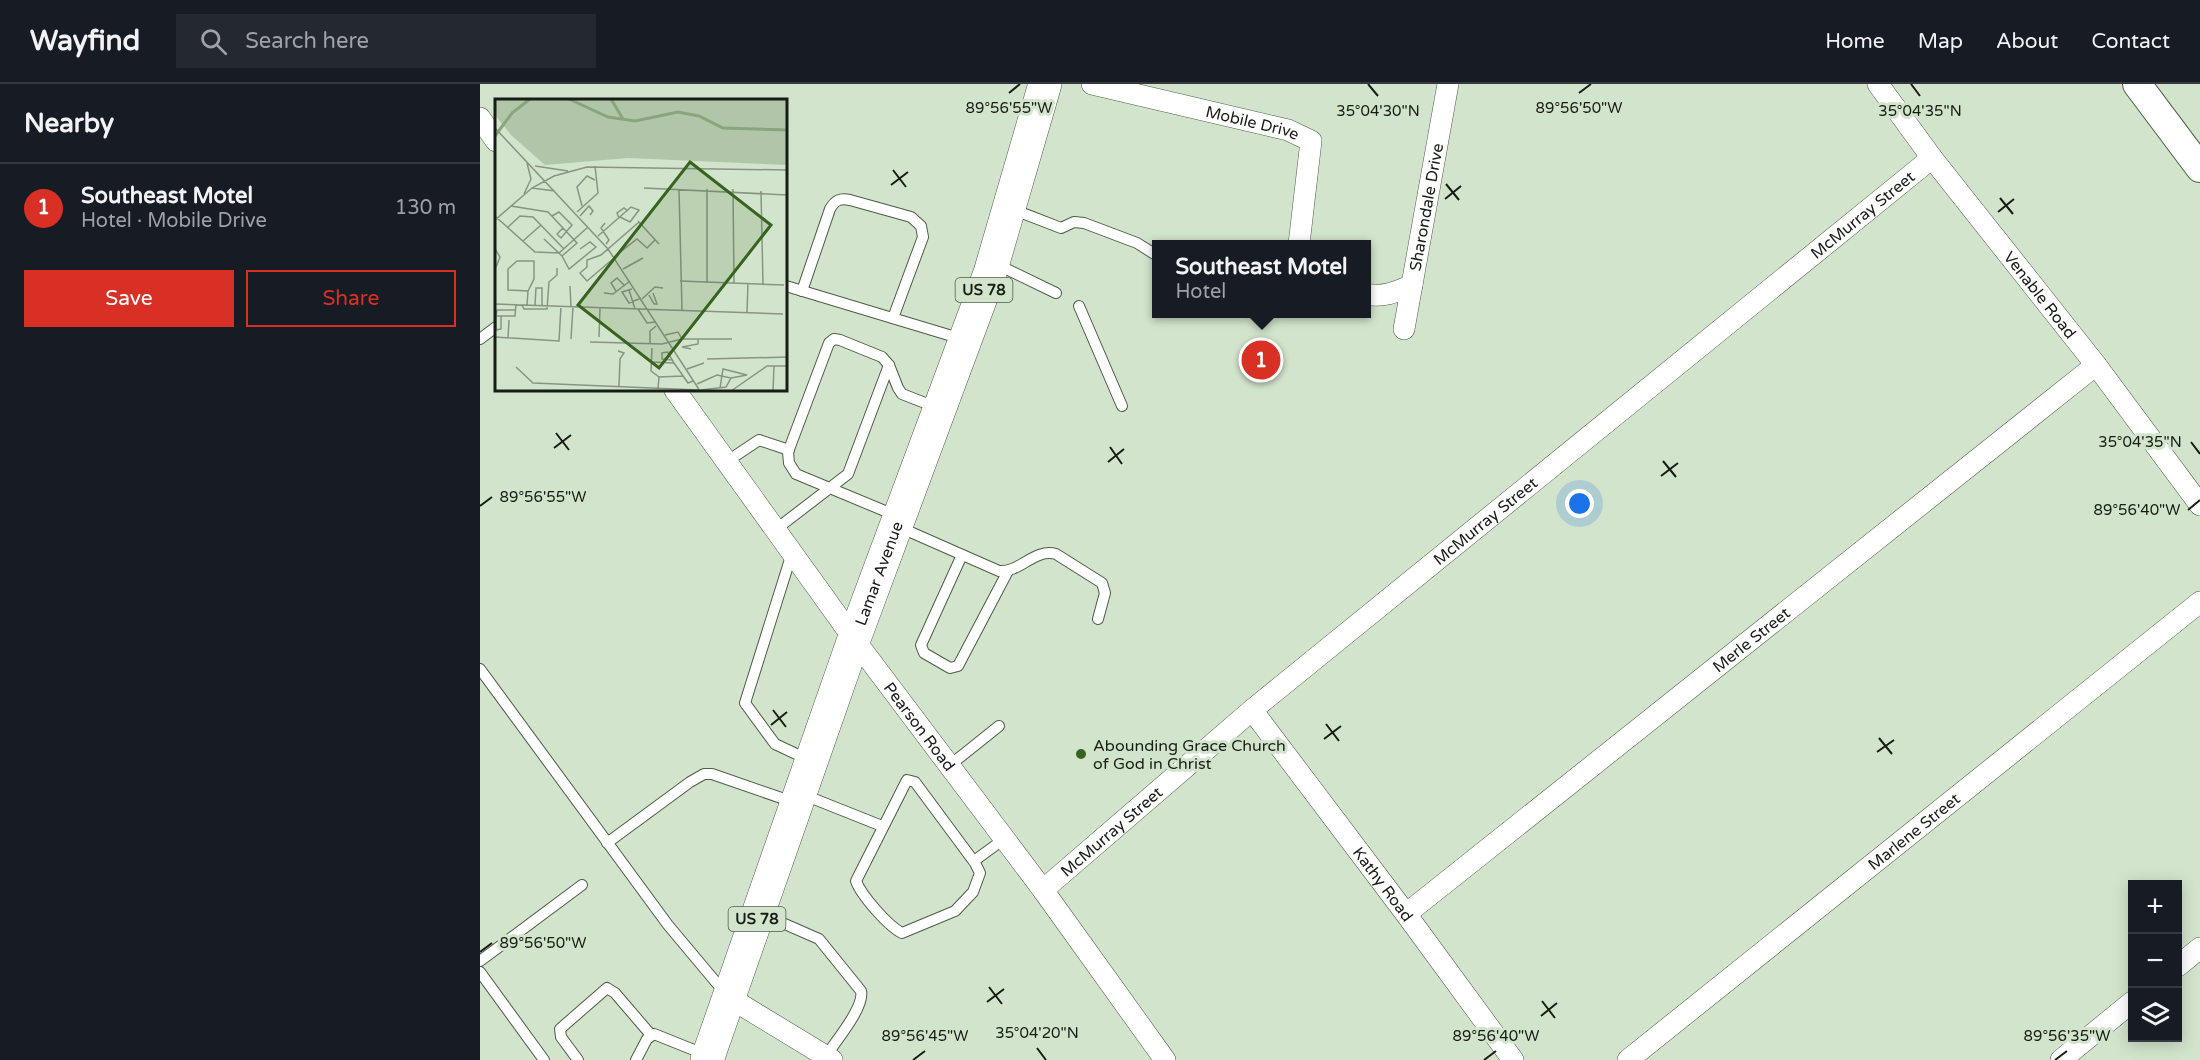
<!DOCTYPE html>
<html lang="en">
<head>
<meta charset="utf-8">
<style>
  :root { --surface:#171b24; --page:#242831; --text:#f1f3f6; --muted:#9ea1a6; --line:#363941; --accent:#d93025 }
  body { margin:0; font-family:"Varela Round",sans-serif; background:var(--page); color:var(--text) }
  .controls { position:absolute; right:18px; bottom:18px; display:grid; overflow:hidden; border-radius:0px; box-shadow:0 3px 15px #0003 }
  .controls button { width:54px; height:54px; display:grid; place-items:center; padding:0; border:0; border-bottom:2px solid var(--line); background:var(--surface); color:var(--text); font:30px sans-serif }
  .you { position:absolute; left:1100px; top:420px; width:21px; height:21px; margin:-15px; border:4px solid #fff; border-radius:50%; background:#1a73e8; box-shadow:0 0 0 9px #1a73e833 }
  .badge { display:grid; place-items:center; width:39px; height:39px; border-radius:50%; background:var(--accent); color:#fff; font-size:20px; font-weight:700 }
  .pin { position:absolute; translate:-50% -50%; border:3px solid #fff; box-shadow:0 2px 6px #0006 }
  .popup { position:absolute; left:672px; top:156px; width:219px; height:78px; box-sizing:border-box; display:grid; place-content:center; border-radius:0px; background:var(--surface); filter:drop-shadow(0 2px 4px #0005); font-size:20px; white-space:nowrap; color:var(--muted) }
  .popup b { font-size:22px; color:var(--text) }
  .popup::after { content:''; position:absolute; left:50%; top:100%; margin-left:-12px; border:12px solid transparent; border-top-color:var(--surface) }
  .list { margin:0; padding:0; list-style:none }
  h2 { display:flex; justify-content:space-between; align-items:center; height:78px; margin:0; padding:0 24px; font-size:26px }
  h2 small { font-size:20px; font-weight:400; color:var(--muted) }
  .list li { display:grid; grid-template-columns:39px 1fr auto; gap:18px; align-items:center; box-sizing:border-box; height:90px; padding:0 24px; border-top:2px solid var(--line) }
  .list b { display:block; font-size:22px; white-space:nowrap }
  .list p { margin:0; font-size:20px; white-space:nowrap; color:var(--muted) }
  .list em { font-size:20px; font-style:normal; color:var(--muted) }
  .actions { display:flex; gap:12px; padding:18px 24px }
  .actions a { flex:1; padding:14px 0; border:2px solid var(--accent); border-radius:0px; text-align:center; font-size:21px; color:var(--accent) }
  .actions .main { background:var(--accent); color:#fff }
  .icon { flex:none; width:33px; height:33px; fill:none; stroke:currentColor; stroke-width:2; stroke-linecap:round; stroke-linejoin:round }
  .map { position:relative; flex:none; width:1720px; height:976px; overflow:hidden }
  header { display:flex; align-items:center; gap:36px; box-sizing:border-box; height:84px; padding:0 30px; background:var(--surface); border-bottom:2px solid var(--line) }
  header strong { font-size:28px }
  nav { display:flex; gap:33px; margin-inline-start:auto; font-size:21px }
  .search { width:420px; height:54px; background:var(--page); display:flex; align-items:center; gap:15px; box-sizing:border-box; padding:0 21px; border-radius:0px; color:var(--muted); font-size:22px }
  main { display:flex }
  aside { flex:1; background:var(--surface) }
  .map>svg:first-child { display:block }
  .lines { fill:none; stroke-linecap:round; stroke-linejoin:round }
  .service-casing { stroke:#4d5c47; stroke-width:12 }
  .minor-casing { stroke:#4d5c47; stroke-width:22 }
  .secondary-casing { stroke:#4d5c47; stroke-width:30 }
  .trunk-casing { stroke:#4d5c47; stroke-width:34 }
  .service { stroke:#fff; stroke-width:10 }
  .minor { stroke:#fff; stroke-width:21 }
  .secondary { stroke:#fff; stroke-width:28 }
  .trunk { stroke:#fff; stroke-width:33 }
  .ticks { fill:none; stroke:#171d15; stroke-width:2 }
  .poi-dot { fill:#376320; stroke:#d3e4cc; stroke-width:2 }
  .labels { text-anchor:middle; stroke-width:6; stroke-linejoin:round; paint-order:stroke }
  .shield { fill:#d3e4cc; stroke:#4f594c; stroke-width:1.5 }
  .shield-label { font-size:15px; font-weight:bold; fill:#171d15 }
  .street-label { font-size:16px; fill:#171d15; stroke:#d3e4cc }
  .poi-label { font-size:16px; fill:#171d15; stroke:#d3e4cc; text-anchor:start }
  .inset-river { fill:none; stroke:#89a57d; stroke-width:3 }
  .inset-road { fill:none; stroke:#889483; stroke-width:1.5 }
  .view { fill:#376320; fill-opacity:0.15; stroke:#376320; stroke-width:3 }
  .inset-edge { fill:none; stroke:#171d15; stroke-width:3 }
  .ticks-label { font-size:15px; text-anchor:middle; fill:#171d15; stroke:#d3e4cc; stroke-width:6; stroke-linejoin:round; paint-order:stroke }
</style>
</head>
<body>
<header>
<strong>Wayfind</strong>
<div class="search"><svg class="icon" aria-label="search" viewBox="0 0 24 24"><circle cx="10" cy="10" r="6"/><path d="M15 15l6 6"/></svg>Search here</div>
<nav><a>Home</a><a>Map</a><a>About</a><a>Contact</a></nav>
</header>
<main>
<aside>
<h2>Nearby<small></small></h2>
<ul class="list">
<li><span class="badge">1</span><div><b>Southeast Motel</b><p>Hotel · Mobile Drive</p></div><em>130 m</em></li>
</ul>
<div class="actions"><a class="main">Save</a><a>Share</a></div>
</aside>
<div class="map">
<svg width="1720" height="976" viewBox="0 0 1720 976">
  <rect width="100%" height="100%" fill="#d3e4cc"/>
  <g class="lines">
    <g class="service-casing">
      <g id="service">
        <polyline points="532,125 581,144 594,138 604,139 657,159 676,171"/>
        <polyline points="516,180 576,209"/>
        <polyline points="306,202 482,255"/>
        <path d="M 322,207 L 350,125 C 355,116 360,114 370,116 L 431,133 L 441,142 L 443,153 L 413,234"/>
        <polyline points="599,222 642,322"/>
        <polyline points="0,255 16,243"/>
        <polyline points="246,378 279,356 309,366"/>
        <polyline points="417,432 316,390 309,379 308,368 349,259 354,255 360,256 402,273 409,281 418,304 422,310 458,324"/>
        <path d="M 419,443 L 519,487 C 540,489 554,464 576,470 L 622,499 L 625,509 L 618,535"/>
        <polyline points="295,446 368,390 409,281"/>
        <polyline points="312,469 265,619 295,660 329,676"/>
        <polyline points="482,471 441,561 444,569 470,584 478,582 528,487"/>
        <polyline points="0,585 188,841 245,909"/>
        <polyline points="469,682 519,642"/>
        <path d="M 427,696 L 435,698 L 495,779 L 500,789 L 493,808 L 475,827 L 422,849 C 408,842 381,811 376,797 Z"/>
        <polyline points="324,711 402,742"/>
        <polyline points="127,759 210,698 224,690 232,690 313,718"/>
        <polyline points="494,777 524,755"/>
        <path d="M 282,830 L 339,855 L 381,907 C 385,923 355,958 346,972"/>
        <polyline points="0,877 102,801"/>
        <polyline points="0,888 64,976"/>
        <polyline points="98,976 81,953 80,945 127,904 135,909 171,951"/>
        <polyline points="156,976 167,955 174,950 224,970"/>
      </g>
    </g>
    <g class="minor-casing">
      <g id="minor">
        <path id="s1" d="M 612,0 L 808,46 L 831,57 L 819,160"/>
        <path id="s2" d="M 1398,0 L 1452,74 L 1616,281 L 1720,421"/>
        <polyline points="0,34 16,57"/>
        <path d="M 886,210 C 903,214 916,208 932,201"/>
        <path id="s3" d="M 924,245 L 968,0"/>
        <path id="s4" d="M 195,306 L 374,555 L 563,806 L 685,976"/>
        <path id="s5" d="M 772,626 L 926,830 L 1033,976"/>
        <path id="s6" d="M 563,806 L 772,626 L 1452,74"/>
        <path id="s7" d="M 926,830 L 1616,281"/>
        <polyline points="1698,882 1720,864"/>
        <polyline points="250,914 352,976"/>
        <path id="s8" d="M 1148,976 L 1720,518"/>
        <polyline points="1581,976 1652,918"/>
      </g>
    </g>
    <g class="secondary-casing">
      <polyline id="secondary" points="1657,0 1720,84"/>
    </g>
    <g class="trunk-casing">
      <g id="trunk">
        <path id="s9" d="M 227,976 L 374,555 L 510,189 L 565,0"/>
      </g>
    </g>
    <use href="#service" class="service"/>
    <use href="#minor" class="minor"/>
    <use href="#secondary" class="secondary"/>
    <use href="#trunk" class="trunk"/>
  </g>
  <path class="ticks" d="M 888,0 L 898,12M 1431,0 L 1440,12M 529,9 L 540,0M 1099,9 L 1111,0M 413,86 L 426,103M 966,100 L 979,116M 411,101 L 428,88M 1520,114 L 1533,130M 965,115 L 981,102M 1518,128 L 1534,115M 76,349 L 89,366M 1711,358 L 1720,370M 630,363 L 642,380M 74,364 L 91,351M 1183,377 L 1196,393M 628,378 L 644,365M 1181,392 L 1198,379M 0,422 L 12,413M 1708,426 L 1720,416M 293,626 L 306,643M 846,640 L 859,657M 291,641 L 307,628M 1399,654 L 1412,670M 844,655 L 861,642M 1397,668 L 1414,656M 0,868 L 12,859M 509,903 L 522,920M 1062,917 L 1075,934M 507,918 L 524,905M 1061,932 L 1077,919M 557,964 L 566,976M 433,976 L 445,967M 1004,976 L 1016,967M 1575,976 L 1587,967"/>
  <circle class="poi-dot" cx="601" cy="670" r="6"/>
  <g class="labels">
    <g class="shield">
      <rect x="475.5" y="194" width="57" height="24" rx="4.5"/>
      <rect x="248.5" y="823" width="57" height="24" rx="4.5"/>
    </g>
    <g class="shield-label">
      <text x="504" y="211">US 78</text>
      <text x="277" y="840">US 78</text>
    </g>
    <g class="street-label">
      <text dy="6" stroke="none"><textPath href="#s1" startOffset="165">Mobile Drive</textPath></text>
      <text dy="6" stroke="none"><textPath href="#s3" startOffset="124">Sharondale Drive</textPath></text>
      <text dy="6" stroke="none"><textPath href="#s6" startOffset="1062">McMurray Street</textPath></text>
      <text dy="6" stroke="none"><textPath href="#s2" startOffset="266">Venable Road</textPath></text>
      <text dy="6" stroke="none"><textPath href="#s6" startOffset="576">McMurray Street</textPath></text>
      <text dy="6" stroke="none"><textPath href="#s9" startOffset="516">Lamar Avenue</textPath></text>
      <text dy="6" stroke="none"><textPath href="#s7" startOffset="441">Merle Street</textPath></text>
      <text dy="6" stroke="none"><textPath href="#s4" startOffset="416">Pearson Road</textPath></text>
      <text dy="6" stroke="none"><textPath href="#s8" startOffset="366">Marlene Street</textPath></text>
      <text dy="6" stroke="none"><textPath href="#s6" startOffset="90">McMurray Street</textPath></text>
      <text dy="6" stroke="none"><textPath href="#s5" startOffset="218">Kathy Road</textPath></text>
    </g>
    <g class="poi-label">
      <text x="613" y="667">Abounding Grace Church<tspan x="613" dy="18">of God in Christ</tspan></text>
    </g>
  </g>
  <g transform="translate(15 15)">
    <rect width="292" height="292" fill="#d3e4cc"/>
    <path d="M 0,0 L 292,0 L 292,66 L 133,59 L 50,66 L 16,36 L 0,16 Z" fill="#b1c6a8"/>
    <path class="inset-river" d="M 74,0 L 113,18 L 140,22 L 183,13 L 204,17 L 228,29 L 293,31M 116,0 L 128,20M 0,37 L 17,14 L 35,0"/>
    <path class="inset-road" d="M 0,29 L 113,150 L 205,292M 40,67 L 73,72M 37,89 L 60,92M 149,89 L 292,96M 184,90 L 187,211M 212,90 L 212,183M 238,90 L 239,184M 266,92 L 268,185M 29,95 L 36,80 L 32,64M 16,107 L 53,113 L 82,144 L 67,157M 87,107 L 82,88 L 92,77 L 100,81M 82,113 L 103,94 L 100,67M 57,117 L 64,113 L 77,126 L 66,139 L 62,135 L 68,129M 85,117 L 94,107 L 98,112 L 95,116M 1,118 L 40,153 L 64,154 L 93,128M 124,119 L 122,114 L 129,109 L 133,112M 0,121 L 37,89 L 59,77 L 92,68 L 293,71M 143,122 L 164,145M 110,124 L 106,129 L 114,141 L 111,145M 12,129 L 25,117 L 38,118 L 69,150M 103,137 L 136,108 L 144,111 L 135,123 L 125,118M 49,140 L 67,157 L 74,170 L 101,148 L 95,143 L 85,150M 28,142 L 46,126M 0,150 L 5,158 L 1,168M 119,158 L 142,140 L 152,149 L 160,141M 119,159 L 92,182 L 85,174 L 92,168 L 92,161 L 106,156 L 144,123M 128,170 L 148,159M 185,182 L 289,186M 75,187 L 76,208M 137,190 L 127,193 L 134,204 L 146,199M 134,191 L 140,210M 121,192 L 116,184 L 122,179 L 130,187M 109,194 L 118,195 L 135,182M 154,196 L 159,205 L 162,205 L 158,194M 147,200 L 160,188 L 168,189M 0,205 L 288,215M 27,206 L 29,210 L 52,210 L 54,183 L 62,176 L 62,169M 32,206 L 33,192 L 13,191 L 13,170 L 22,162 L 39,162 L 39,180 L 33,192M 40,206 L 41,189 L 47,189 L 47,206M 143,210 L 152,224 L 161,223M 252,214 L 253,184M 1,217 L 2,211 L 20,211M 6,217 L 6,230 L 1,231 L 1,217 L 20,217 L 21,205M 170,236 L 183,233 L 187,240M 0,238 L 64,242 L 66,207M 104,238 L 105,209M 13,239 L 14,221M 76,240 L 78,208M 95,243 L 167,245 L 187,240 L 237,240M 155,244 L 155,232 L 161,227M 157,249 L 156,272 L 164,278 L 163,290M 179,250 L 173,254 L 179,264 L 193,284 L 198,282M 196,250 L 187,248 L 203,245 L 203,240M 123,252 L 129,254 L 125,260 L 124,287M 173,253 L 167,254 L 167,260 L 177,261M 212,260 L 293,258M 156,263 L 179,264M 21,268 L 38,284 L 204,291M 192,270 L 209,264M 163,278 L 188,277M 202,285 L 222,276 L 236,279 L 231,288 L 206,291M 225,289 L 228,270 L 252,276 L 236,279M 67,292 L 101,292M 236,292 L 272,267 L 293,267M 278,292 L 279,267"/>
    <path class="view" d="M 195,63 L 276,126 L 164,269 L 83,206 Z"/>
    <rect width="292" height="292" class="inset-edge"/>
  </g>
  <g class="ticks-label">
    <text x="529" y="29">89°56'55"W</text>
    <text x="1099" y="29">89°56'50"W</text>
    <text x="898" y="32">35°04'30"N</text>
    <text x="1440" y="32">35°04'35"N</text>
    <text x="1660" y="363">35°04'35"N</text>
    <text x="63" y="418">89°56'55"W</text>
    <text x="1657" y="431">89°56'40"W</text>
    <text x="63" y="864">89°56'50"W</text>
    <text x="557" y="954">35°04'20"N</text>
    <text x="445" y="957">89°56'45"W</text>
    <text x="1016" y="957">89°56'40"W</text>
    <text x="1587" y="957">89°56'35"W</text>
  </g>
</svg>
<div class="controls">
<button>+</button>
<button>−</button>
<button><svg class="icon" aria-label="layers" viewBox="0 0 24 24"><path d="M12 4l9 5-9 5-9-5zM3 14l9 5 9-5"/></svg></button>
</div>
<div class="you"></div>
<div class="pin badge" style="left:781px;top:276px">1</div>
<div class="popup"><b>Southeast Motel</b>Hotel</div>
</div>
</main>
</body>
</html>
